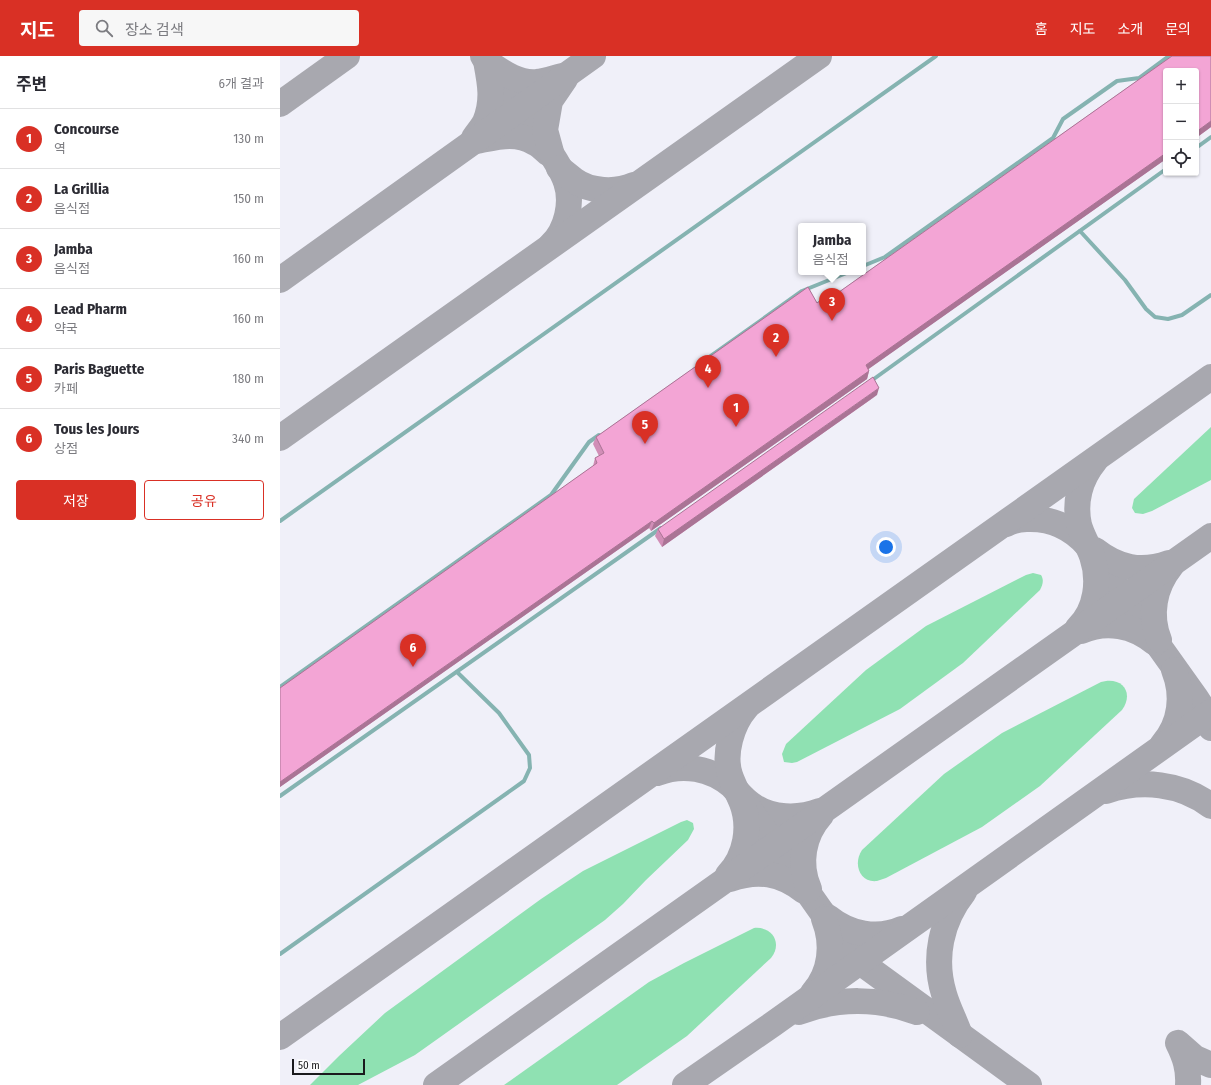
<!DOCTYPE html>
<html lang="ko">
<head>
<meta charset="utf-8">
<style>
  :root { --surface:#fff; --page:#f7f7f7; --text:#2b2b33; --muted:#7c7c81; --line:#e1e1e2; --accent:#d93025 }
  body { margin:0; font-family:"Fira Sans Condensed","Noto Sans KR",sans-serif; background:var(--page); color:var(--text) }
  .controls { position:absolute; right:12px; top:12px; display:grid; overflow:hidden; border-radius:4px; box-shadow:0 1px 3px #0004 }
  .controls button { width:36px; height:36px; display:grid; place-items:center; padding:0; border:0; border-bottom:1px solid var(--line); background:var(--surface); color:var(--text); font:20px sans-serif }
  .scale { position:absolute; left:12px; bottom:10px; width:73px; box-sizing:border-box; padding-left:4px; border:2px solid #1a1a1d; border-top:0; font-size:11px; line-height:14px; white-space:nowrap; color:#1a1a1d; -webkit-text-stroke:3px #fff; paint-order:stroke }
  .you { position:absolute; left:606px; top:491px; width:14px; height:14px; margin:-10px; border:3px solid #fff; border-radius:50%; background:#1a73e8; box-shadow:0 0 0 6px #1a73e833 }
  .badge { display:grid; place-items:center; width:26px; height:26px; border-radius:50%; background:var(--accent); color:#fff; font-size:13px; font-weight:700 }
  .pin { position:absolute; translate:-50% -33px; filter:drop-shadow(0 1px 2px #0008) }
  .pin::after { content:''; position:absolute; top:21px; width:14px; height:12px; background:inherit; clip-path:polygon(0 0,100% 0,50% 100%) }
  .popup { position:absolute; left:518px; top:167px; width:68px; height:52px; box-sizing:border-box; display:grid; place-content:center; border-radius:4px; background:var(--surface); filter:drop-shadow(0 1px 3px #0005); font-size:13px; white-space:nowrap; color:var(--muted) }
  .popup b { font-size:15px; color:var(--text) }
  .popup::after { content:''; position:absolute; left:50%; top:100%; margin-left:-8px; border:8px solid transparent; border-top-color:var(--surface) }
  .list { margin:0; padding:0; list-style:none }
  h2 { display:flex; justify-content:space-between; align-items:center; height:52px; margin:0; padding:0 16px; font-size:17px }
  h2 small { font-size:13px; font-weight:400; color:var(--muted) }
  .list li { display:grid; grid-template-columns:26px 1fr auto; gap:12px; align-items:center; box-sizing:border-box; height:60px; padding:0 16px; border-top:1px solid var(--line) }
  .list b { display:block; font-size:15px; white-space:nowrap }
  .list p { margin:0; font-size:13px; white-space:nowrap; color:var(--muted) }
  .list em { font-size:13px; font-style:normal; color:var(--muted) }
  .actions { display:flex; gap:8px; padding:12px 16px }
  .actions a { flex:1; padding:9px 0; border:1px solid var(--accent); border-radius:4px; text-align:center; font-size:14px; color:var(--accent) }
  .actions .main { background:var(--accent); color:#fff }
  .icon { flex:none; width:22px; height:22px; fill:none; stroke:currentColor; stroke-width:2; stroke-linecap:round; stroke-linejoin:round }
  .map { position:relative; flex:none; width:931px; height:1029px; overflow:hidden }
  header { display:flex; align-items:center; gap:24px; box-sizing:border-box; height:56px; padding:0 20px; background:var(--accent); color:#fff }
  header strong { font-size:19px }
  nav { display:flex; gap:22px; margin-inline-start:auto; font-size:14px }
  .search { width:280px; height:36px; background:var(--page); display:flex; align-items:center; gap:10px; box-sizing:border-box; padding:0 14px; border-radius:4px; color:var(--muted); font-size:15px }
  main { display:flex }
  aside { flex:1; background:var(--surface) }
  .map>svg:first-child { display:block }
  .green { fill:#8fe1b2 }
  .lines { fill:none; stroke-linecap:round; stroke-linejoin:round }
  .taxiway { stroke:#a8a8af; stroke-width:26 }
  .lane { stroke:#85b3b1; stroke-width:4 }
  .wall { fill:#d18eb7 }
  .shaded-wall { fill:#aa7495 }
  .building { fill:#f3a5d5; stroke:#aa7495 }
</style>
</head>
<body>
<header>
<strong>지도</strong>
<div class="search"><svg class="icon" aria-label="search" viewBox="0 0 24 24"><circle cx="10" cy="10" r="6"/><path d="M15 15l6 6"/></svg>장소 검색</div>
<nav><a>홈</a><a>지도</a><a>소개</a><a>문의</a></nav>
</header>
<main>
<aside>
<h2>주변<small>6개 결과</small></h2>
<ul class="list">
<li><span class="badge">1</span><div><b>Concourse</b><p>역</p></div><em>130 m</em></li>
<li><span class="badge">2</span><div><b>La Grillia</b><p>음식점</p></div><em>150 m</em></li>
<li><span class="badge">3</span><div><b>Jamba</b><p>음식점</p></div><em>160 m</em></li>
<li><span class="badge">4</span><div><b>Lead Pharm</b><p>약국</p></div><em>160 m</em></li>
<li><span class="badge">5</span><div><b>Paris Baguette</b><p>카페</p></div><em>180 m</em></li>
<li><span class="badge">6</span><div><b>Tous les Jours</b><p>상점</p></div><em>340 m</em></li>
</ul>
<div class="actions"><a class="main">저장</a><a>공유</a></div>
</aside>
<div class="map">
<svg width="931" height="1029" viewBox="0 0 931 1029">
  <rect width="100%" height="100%" fill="#f0f0f9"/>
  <g class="green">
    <polygon points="931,371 931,424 872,455 863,458 855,457 852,452 854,443"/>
    <path d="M 753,517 L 761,519 C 764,524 763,528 760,534 L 683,607 L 620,653 L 517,706 L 512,707 L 504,706 L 502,698 L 506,688 L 586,614 L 646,570 L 746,519 Z"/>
    <path d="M 826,625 C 845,623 853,639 842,654 L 760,730 L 702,771 L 606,822 C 603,823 600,824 597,825 C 579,827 573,807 582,794 L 664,718 L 722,677 L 821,626 Z"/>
    <polygon points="407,764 413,767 414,773 408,784 366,824 343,848 325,864 135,999 78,1029 30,1029 59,1000 105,957 261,843 303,815 401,766"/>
    <path d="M 474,872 C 492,870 503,887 491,902 L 407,980 L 337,1029 L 224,1029 L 369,926 L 404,907 Z"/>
  </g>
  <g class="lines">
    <g class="taxiway">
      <path d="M 203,0 C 220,24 237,49 254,73 C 265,90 279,106 286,126 C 293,146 287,174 271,189"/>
      <polyline points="0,48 67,0"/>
      <path d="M 194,82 C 197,77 202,72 205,66 C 214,45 210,26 206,5 C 221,15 237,28 257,26 C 265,25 274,22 282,20"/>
      <path d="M 196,85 C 217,81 236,75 255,87 C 260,89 264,94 268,97"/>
      <polyline points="271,96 265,74 270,45 285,23"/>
      <path d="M 279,112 C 284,116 289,120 294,124 C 310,136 336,137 354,129"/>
      <polyline points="0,224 313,0"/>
      <polyline points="0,382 539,0"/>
      <path d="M 726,468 C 732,465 740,463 747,463 C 771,462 791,471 807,489 L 916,642 L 927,659 L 931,672"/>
      <path d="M 815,494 C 838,512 861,517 889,507"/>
      <path d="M 798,572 C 817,553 820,524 812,500 C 808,489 802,480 799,469 C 794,446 800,423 815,405"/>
      <path d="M 801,575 C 826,564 854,569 875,587"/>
      <path d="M 879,584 C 869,559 874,531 891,510"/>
      <path d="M 883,688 C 901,667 904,639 894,614"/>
      <path d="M 377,717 C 403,707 431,712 452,730 C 458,736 464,744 472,749 C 491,763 519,763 540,755"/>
      <path d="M 826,735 C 861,723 901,727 931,750"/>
      <polyline points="458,737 541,855 572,897 580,906 749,1029"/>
      <path d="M 448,819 C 466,800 471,771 462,747 C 458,737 453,728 450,719 C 443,698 452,668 466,652"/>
      <path d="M 450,823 C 478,813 501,817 524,835"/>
      <path d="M 529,833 C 518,808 523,779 541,759"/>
      <path d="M 548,861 C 569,878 597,884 622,873"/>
      <path d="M 533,937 C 551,917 554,888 544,863"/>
      <path d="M 519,956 C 557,941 600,942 637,956"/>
      <path d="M 680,979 C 675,965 668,952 664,938 C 653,902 661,865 684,836"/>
      <polyline points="0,981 931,321"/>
      <polyline points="156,1029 931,480"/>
      <polyline points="405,1029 493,968 931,656"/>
      <path d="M 908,1029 C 909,1013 905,1001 898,987 L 915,1002 L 931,1009"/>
    </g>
    <g class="lane">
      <polyline points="916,92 931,81"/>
      <polyline points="800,175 845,224 866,253 875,261 888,263 902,259 931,239"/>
      <polyline points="583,210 605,201 773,82 783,63 837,25 859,22 889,0"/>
      <polyline points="421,307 522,235 569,216"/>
      <polyline points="591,325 886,113"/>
      <polyline points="0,465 656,0"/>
      <polyline points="0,631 271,439 309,386 319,379"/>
      <polyline points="0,740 381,472"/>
      <polyline points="0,898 244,725 250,712 249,699 219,657 177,616"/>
    </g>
  </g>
  <g class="wall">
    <polygon points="892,0 931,0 931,71 916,82 916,15 886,15 886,103 588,313 589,315 587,323 371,475 369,472 0,731 0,632 313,410 315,402 319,400 313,388 316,381 528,231 537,247 549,238 552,241"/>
    <polygon points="597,339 382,491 375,480 378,473"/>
  </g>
  <g class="shaded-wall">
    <polygon points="931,65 931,71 916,82 916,76"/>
    <polygon points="886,97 886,103 583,317 586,309"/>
    <polygon points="589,315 587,323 371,475 374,467"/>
    <polygon points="599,332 597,339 382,491 384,483"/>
    <polygon points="372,465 369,472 0,731 0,726"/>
  </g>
  <g class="building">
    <polygon points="892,0 931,0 931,65 916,76 916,15 886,15 886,97 586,309 589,315 374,467 372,465 0,726 0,632 317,407 315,402 324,397 316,381 528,231 537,247 549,238 552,241"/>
    <polygon points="593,321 599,332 384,483 378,473"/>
  </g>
</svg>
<div class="controls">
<button>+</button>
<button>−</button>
<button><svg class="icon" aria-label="locate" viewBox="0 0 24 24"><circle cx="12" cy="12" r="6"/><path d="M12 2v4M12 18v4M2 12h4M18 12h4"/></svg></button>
</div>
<div class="scale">50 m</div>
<div class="you"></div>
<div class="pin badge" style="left:456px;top:371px">1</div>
<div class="pin badge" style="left:496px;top:301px">2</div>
<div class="pin badge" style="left:552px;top:265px">3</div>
<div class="popup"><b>Jamba</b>음식점</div>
<div class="pin badge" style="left:428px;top:332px">4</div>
<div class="pin badge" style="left:365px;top:388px">5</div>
<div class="pin badge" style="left:133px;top:611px">6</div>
</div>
</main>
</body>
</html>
